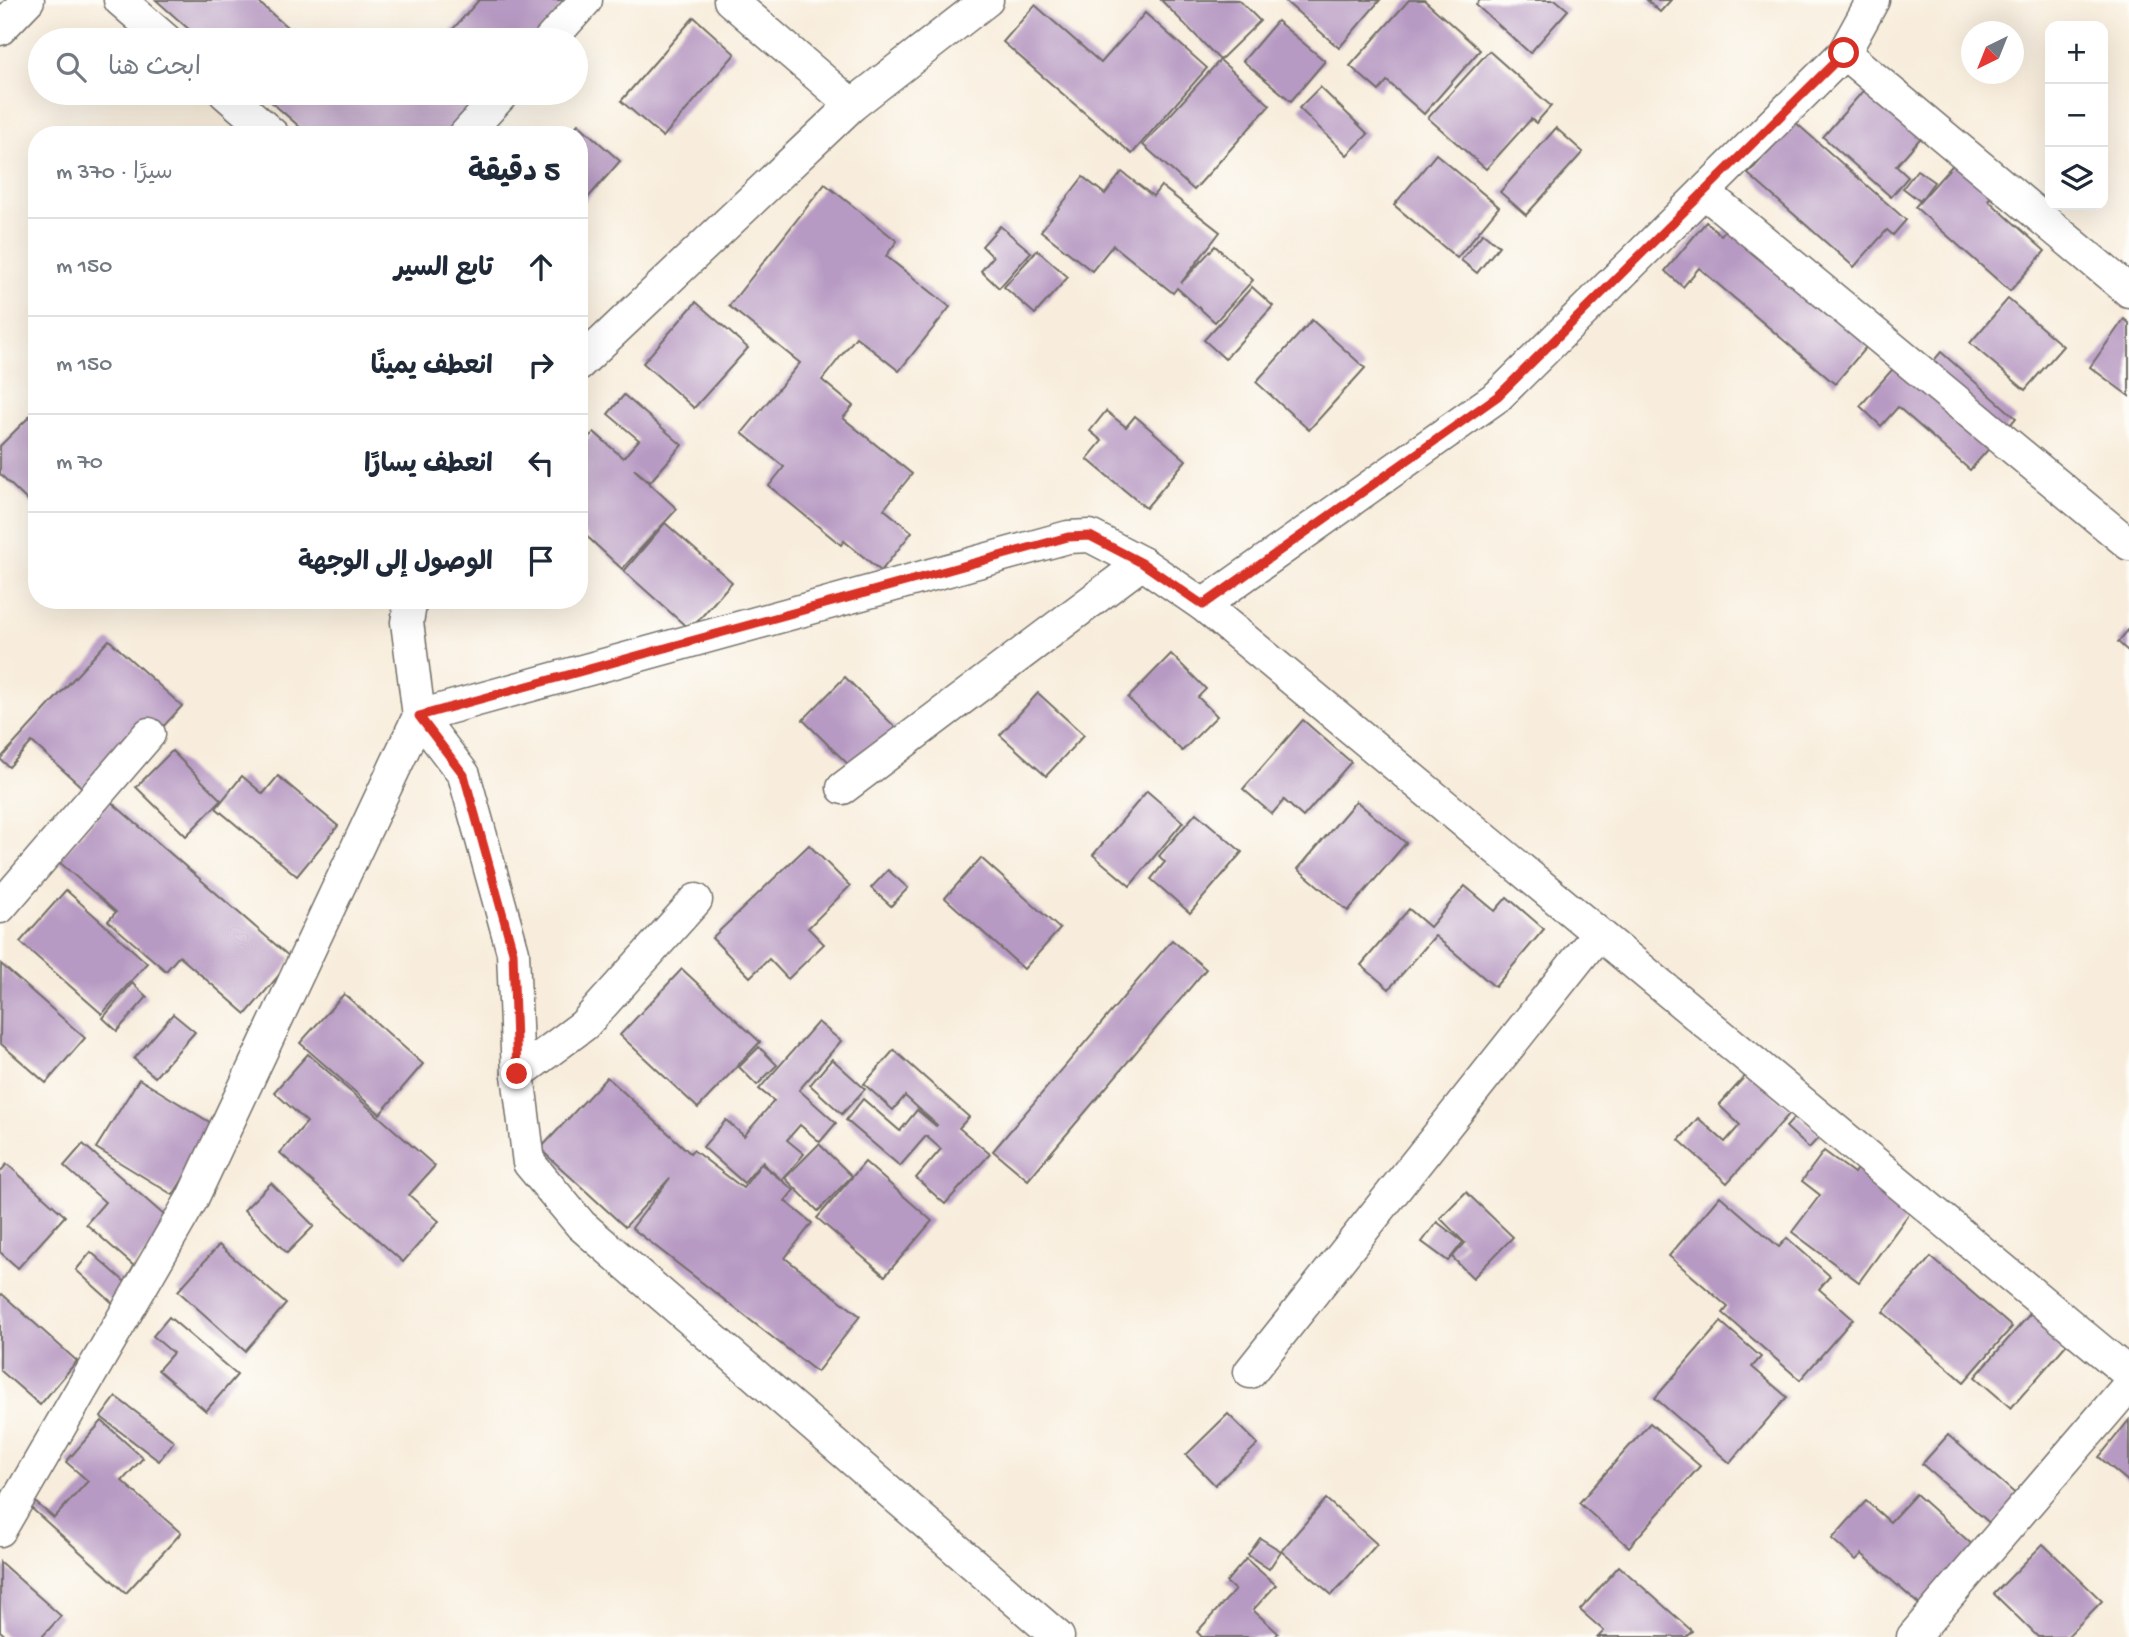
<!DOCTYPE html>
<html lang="ar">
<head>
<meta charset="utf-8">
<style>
  :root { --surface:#fff; --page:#f2f2f3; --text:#1f2937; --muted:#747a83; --line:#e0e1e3 }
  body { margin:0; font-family:"Gochi Hand","Playpen Sans Arabic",sans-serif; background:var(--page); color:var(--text); direction:rtl }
  .controls { position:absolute; right:21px; top:21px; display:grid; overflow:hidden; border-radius:14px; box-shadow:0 7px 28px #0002 }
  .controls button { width:63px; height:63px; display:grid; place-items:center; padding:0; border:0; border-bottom:2px solid var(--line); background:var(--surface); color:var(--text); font:35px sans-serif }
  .compass { position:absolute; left:1961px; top:21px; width:63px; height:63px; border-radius:50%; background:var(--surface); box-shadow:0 7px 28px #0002; rotate:223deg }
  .stop { position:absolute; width:21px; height:21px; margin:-16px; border:5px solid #d93025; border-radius:50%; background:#fff }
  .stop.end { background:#d93025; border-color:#fff; box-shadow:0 2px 7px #0008 }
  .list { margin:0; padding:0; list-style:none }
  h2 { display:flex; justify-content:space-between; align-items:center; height:91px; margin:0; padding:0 28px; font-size:30px }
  h2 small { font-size:23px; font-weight:400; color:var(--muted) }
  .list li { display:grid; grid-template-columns:46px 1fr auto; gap:21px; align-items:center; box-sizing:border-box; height:98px; padding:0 28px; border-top:2px solid var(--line) }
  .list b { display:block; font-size:26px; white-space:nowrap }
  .list em { font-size:23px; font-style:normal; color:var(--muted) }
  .icon { flex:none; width:38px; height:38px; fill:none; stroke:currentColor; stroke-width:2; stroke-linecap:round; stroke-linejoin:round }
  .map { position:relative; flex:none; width:2129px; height:1637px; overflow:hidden; direction:ltr }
  .search { position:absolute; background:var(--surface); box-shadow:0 7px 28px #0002; left:28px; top:28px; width:560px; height:77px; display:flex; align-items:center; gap:18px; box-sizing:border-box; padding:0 24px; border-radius:38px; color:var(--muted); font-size:26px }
  .panel { position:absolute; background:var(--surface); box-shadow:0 7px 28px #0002; left:28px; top:126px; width:560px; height:483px; border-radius:28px; direction:rtl }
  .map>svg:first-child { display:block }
  .building { fill:#b79ac3 }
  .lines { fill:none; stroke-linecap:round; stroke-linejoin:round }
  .minor-casing { stroke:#736f69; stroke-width:35 }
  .minor { stroke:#fff; stroke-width:32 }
  .route { stroke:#d93025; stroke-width:9 }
</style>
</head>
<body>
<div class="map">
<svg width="2129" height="1637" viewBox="0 0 2129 1637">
  <rect width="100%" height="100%" fill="#fdfcf7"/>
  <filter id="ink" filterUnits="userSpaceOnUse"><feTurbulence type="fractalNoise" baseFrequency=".0143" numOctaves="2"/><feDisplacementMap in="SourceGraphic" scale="14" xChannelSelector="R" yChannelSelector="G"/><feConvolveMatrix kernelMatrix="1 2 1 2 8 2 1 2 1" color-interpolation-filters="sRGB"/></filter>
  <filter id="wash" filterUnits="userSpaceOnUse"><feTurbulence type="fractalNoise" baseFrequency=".00686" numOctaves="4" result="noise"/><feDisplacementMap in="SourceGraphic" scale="28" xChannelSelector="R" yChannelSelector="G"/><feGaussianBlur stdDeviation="1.57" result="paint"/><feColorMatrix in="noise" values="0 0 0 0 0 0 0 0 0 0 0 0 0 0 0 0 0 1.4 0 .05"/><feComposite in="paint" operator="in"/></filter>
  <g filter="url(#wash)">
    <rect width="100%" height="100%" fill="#f8eddc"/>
    <g id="blocks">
      <g class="building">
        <polygon points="156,0 256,0 302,40 201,40"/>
        <polygon points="479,0 568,0 533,40 443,40"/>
        <polygon points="1161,0 1239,0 1260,21 1220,60 1270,105 1194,190 1143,145 1220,60"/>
        <polygon points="1284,0 1380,0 1339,48"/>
        <polygon points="1409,0 1424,0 1480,50 1424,114 1387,81 1379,91 1350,66"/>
        <polygon points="1480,0 1556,0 1568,10 1530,53 1476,5"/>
        <polygon points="1647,0 1671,0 1660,12"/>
        <polygon points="1035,5 1101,63 1145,13 1207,68 1132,154 1003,42"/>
        <polygon points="694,17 735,54 663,137 621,101"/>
        <polygon points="1277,21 1325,61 1291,101 1243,61"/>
        <polygon points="1489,51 1551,106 1536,123 1531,119 1486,169 1428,118"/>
        <polygon points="1876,76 1932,125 1896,166 1908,177 1891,197 1823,137"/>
        <polygon points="1320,87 1368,134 1347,155 1299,108"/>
        <polygon points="261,93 361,93 373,103 390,99 396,93 487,93 450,135 309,135"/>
        <polygon points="1795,122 1906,220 1893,235 1887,230 1854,267 1748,174"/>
        <polygon points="578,124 620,161 579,208 579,135 569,135"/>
        <polygon points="1556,128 1583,152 1526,215 1500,192"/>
        <polygon points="1436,154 1499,207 1457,258 1394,205"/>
        <polygon points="1960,157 1997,190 1988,200 2045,251 2010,291 1915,207"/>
        <polygon points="1917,170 1934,182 1920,201 1903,188"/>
        <polygon points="1122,172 1153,196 1161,186 1220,232 1181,283 1215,246 1253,280 1215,322 1177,288 1173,293 1113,245 1092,271 1041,231 1083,177 1105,194"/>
        <polygon points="825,184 897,241 886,256 950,307 899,371 856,337 822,380 853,406 843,418 912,474 884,509 912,532 881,571 844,541 841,545 769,486 784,467 742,433 800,363 729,306"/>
        <polygon points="1745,206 1871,341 1835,384 1699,268 1683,287 1665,271 1706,222 1721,235"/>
        <polygon points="1000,226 1031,252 999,288 981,271 993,257 982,246"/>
        <polygon points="1483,233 1499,246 1477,273 1461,260"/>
        <polygon points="1037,250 1068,277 1035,314 1004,287"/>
        <polygon points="1252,287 1273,306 1225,359 1204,340"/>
        <polygon points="2008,299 2063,346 2025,390 1970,343"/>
        <polygon points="696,302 748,348 694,408 643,363"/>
        <polygon points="2124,319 2129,323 2129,396 2090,367"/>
        <polygon points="1312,320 1365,368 1309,430 1256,382"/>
        <polygon points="1941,352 2016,418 1970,470 1898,407 1881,426 1860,406 1907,353 1926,370"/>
        <polygon points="624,395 682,445 650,482 634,469 677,509 622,569 579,529 579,448 594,432 623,458 639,440 608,414"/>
        <polygon points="35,411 37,412 37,510 0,474 0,446"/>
        <polygon points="1106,411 1126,427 1135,416 1186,460 1146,508 1087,459 1102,441 1090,431"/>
        <polygon points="665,523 732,582 690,630 624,571"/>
        <polygon points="2129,629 2129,652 2118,642"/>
        <polygon points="109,640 182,706 96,800 32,742 9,767 0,759"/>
        <polygon points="1171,654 1206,689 1198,697 1217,716 1182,751 1128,698"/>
        <polygon points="845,677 904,736 862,778 803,720"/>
        <polygon points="1038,693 1084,735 1046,776 1000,735"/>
        <polygon points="1303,720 1351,762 1303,817 1284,800 1272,814 1243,789"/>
        <polygon points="172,751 221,800 186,836 136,787"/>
        <polygon points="242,776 263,794 278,776 338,826 297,876 216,808"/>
        <polygon points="1147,791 1183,822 1130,886 1093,855"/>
        <polygon points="110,801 291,958 286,967 246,1014 179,956 166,971 108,921 116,912 58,861"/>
        <polygon points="1356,801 1406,843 1348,911 1298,869"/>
        <polygon points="1196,813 1242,852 1190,913 1151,879 1165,862 1159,856"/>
        <polygon points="809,845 850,886 808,928 824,944 788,979 769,959 750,977 712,938"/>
        <polygon points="981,858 1060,929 1024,969 945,898"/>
        <polygon points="888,870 908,888 891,906 871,888"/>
        <polygon points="1465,886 1495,911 1507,897 1544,929 1495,987 1435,936 1389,989 1361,965 1409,909 1430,927"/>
        <polygon points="66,890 147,963 102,1014 20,942"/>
        <polygon points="1172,940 1206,969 1028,1180 993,1151"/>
        <polygon points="1,964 85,1038 46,1083 0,1043"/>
        <polygon points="682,969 760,1042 698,1108 620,1035"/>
        <polygon points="132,983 147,997 117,1031 103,1018"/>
        <polygon points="344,994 423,1064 380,1114 300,1043"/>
        <polygon points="173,1014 195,1032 155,1077 134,1059"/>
        <polygon points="818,1022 841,1041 799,1090 836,1123 820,1142 800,1125 787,1140 804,1154 782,1180 762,1163 764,1160 744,1183 703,1147 726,1120 744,1136 774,1101 759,1089"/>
        <polygon points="759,1047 777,1065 757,1085 739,1067"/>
        <polygon points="894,1050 969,1117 959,1128 990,1154 945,1204 916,1178 941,1149 926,1136 900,1166 846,1120 863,1099 900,1131 917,1110 936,1126 937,1125 905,1096 893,1110 864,1084"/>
        <polygon points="308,1054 435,1166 409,1195 439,1221 403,1262 280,1153 307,1122 274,1092"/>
        <polygon points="832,1059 865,1089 842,1114 810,1085"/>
        <polygon points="1749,1072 1792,1111 1727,1183 1679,1140 1698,1118 1725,1142 1740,1125 1719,1105"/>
        <polygon points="607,1077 690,1153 693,1150 743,1188 761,1164 794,1190 785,1201 812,1223 785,1258 860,1316 817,1372 632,1228 670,1178 625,1227 540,1149"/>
        <polygon points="139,1079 216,1126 173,1195 96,1148"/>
        <polygon points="1798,1114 1821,1135 1809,1148 1786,1127"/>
        <polygon points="83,1144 173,1223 134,1266 86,1224 105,1202 64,1166"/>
        <polygon points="819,1144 852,1176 818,1211 785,1178"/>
        <polygon points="1824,1151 1854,1173 1861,1163 1916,1204 1859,1282 1792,1232 1820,1195 1802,1181"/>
        <polygon points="865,1162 932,1221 885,1276 817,1218"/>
        <polygon points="7,1164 65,1216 18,1268 0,1252 0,1172"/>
        <polygon points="271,1183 314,1226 287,1253 244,1210"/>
        <polygon points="1466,1192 1513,1237 1473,1278 1452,1257 1465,1243 1440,1218"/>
        <polygon points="1720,1196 1779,1247 1787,1238 1830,1276 1819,1289 1853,1319 1800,1380 1723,1313 1728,1307 1669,1256"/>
        <polygon points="1437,1222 1463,1242 1448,1261 1422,1242"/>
        <polygon points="219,1245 286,1304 245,1351 178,1291"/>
        <polygon points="91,1252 132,1288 116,1306 76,1270"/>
        <polygon points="1931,1257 2012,1327 1964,1382 1883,1312"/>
        <polygon points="2,1294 77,1361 40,1405 0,1370 0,1296"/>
        <polygon points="2036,1307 2072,1338 2011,1408 1975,1377"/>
        <polygon points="169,1317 237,1375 206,1411 158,1370 173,1353 153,1336"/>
        <polygon points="1721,1322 1761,1357 1752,1367 1787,1397 1730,1463 1655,1398"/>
        <polygon points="116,1397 174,1441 159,1461 101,1417"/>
        <polygon points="1228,1414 1258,1444 1215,1485 1186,1455"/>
        <polygon points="2129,1420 2129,1482 2099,1457"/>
        <polygon points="102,1421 143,1458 122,1481 181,1533 126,1593 30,1507 35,1502 54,1518 88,1481 66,1462"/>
        <polygon points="1650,1423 1700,1466 1629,1547 1579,1503"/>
        <polygon points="1948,1435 2019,1497 1993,1526 1922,1464"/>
        <polygon points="1916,1494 1976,1548 1922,1607 1862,1554 1856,1560 1832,1539 1866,1501 1890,1522"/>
        <polygon points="1326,1499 1377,1544 1332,1595 1281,1551"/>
        <polygon points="1260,1538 1281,1551 1269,1569 1248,1555"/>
        <polygon points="2043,1544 2102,1601 2067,1637 2038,1637 1994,1594"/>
        <polygon points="1246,1559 1276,1585 1253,1610 1278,1633 1275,1637 1202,1637 1197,1632 1235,1590 1226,1582"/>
        <polygon points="0,1562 61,1616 42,1637 7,1637 0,1631"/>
        <polygon points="1619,1566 1692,1631 1686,1637 1598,1637 1604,1631 1580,1610"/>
      </g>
    </g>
  </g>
  <g filter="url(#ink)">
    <use href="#blocks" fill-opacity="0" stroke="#736f69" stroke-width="2"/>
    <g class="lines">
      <g class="minor-casing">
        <g id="minor">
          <polyline points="120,0 166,40"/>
          <polyline points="730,0 852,105"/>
          <polyline points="0,29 28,0"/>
          <polyline points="550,40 586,0"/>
          <polyline points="1844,53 2129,291"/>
          <polyline points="225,93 273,135"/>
          <polyline points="465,135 503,93"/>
          <polyline points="1704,192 2129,544"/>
          <polyline points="579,364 852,105 987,0"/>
          <polyline points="1203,605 1498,396 1844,53 1873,0"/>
          <polyline points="843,788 1142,563"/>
          <polyline points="0,907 149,734"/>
          <polyline points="518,1074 584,1025 696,900"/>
          <polyline points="1250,1372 1598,934"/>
          <polyline points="0,1530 192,1199 419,716 407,622 411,600"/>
          <polyline points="1058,1637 581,1225 529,1163 518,1074 513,952 464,775 419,716 1068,537 1090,536 1142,563 1203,605 2129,1374"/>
          <polyline points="1913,1637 2129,1385"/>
        </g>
      </g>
      <use href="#minor" class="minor"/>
    </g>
  </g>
  <g class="lines" filter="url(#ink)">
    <polyline class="route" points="517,1074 513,952 464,775 419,716 1068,537 1090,536 1142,563 1203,605 1498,396 1844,53"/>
  </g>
</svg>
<div class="controls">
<button>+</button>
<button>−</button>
<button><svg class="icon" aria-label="layers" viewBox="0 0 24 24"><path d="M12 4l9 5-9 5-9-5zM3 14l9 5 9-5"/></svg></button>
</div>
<svg class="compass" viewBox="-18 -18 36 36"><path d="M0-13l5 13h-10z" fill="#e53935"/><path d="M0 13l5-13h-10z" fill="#747a83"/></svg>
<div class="stop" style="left:1844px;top:53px"></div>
<div class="stop end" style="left:517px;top:1074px"></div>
<div class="search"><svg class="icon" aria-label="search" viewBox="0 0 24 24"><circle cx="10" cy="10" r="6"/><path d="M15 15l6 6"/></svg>ابحث هنا</div>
<section class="panel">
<h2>5 دقيقة<small>سيرًا · 370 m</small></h2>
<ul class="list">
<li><svg class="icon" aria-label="ahead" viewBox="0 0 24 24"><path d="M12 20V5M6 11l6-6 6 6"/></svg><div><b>تابع السير</b></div><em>150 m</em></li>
<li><svg class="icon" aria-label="right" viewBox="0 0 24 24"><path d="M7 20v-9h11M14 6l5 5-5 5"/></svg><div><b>انعطف يمينًا</b></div><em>150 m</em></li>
<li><svg class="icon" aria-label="left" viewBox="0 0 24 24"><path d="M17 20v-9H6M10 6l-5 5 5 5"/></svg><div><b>انعطف يسارًا</b></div><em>70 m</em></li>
<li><svg class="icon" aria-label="arrive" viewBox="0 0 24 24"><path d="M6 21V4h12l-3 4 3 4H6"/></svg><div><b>الوصول إلى الوجهة</b></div></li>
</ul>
</section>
</div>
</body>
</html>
